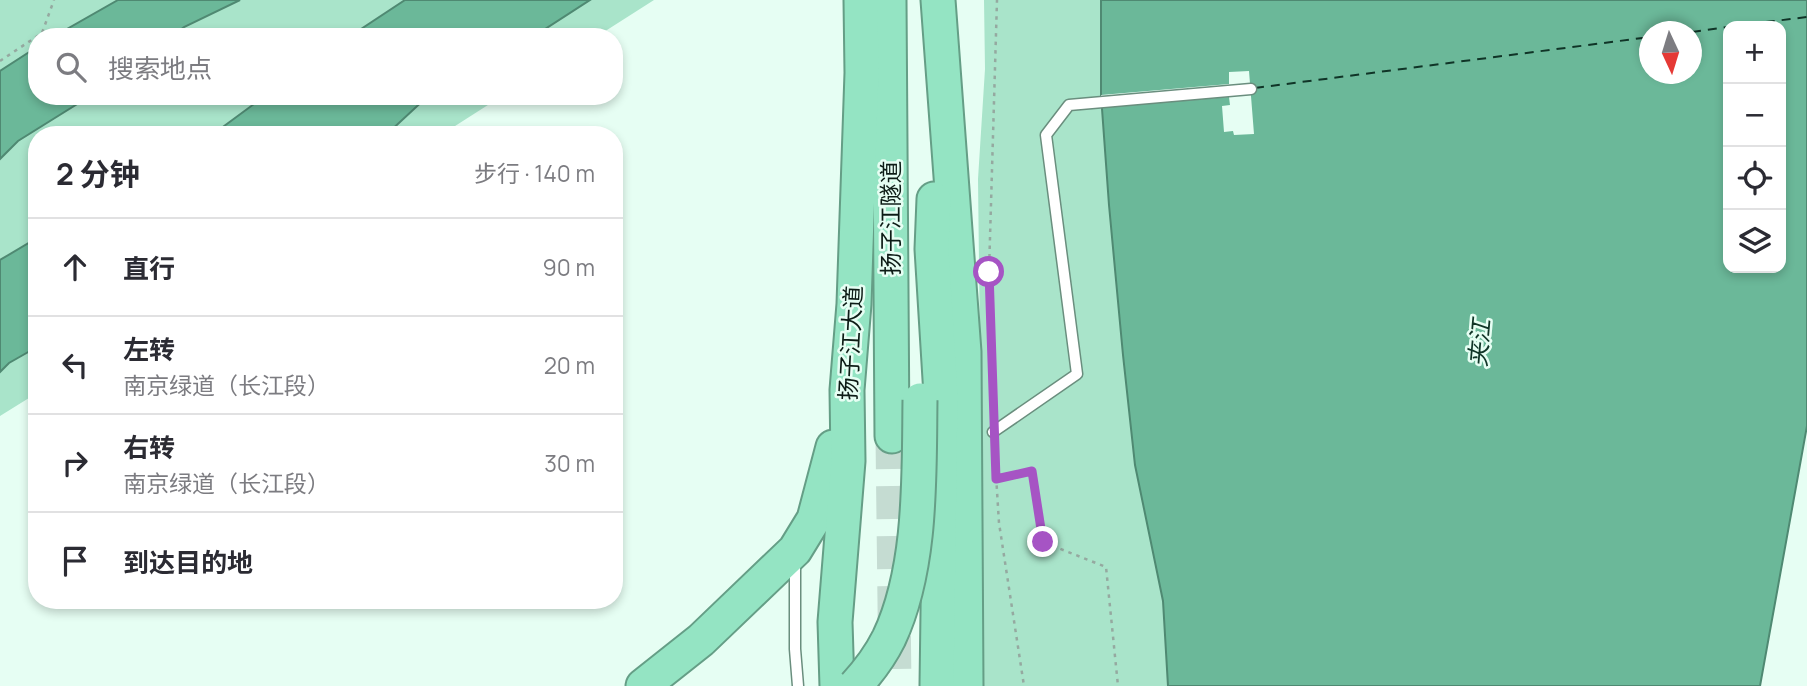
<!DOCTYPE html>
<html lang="zh">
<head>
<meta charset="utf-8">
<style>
  :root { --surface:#fff; --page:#f7f7f7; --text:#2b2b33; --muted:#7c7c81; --line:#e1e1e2 }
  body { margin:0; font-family:Manrope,"Noto Sans SC",sans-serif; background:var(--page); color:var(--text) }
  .controls { position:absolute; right:21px; top:21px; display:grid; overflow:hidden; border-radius:14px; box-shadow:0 4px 10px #0003 }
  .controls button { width:63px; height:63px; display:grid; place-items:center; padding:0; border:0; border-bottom:2px solid var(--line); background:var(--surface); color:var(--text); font:35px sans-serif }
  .compass { position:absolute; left:1639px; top:21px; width:63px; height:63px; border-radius:50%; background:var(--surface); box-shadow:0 4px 10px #0003; rotate:176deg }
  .stop { position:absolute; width:21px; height:21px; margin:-16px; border:5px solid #a654c4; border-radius:50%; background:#fff }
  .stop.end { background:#a654c4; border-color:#fff; box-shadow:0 2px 7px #0008 }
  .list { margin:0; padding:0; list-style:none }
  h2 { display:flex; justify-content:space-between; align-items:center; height:91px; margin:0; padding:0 28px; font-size:30px }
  h2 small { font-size:23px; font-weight:400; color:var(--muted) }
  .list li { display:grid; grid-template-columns:46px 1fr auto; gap:21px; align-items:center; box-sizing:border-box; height:98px; padding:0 28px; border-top:2px solid var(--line) }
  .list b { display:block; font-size:26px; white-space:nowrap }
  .list p { margin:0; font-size:23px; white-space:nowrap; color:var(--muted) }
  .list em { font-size:23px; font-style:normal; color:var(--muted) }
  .icon { flex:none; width:38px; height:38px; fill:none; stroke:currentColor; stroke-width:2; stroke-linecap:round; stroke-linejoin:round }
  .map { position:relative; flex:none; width:1807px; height:686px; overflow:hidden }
  .search { position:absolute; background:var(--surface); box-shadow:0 4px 10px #0003; left:28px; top:28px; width:595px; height:77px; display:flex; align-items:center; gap:18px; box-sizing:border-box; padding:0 24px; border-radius:28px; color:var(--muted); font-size:26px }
  .panel { position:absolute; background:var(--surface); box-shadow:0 4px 10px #0003; left:28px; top:126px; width:595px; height:483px; border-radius:28px }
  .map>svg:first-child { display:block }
  .green { fill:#a9e4ca }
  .water { fill:#6bb899; stroke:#4f8972; stroke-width:2; fill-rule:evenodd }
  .pier { fill:#e6fef3 }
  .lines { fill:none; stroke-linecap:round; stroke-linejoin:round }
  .ferry { stroke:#103427; stroke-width:2; stroke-dasharray:9 7; stroke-linecap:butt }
  .highway-tunnel { stroke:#c5dcd2; stroke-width:33; stroke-dasharray:33 17; stroke-linecap:butt }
  .lane-casing { stroke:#6a8e7e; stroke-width:13 }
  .highway-casing { stroke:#659e86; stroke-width:37 }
  .path { stroke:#95a9a0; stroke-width:2.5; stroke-dasharray:3.5 5; stroke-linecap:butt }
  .lane { stroke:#fff; stroke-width:10 }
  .highway { stroke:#94e4c3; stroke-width:33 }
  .highway-bridge-casing { stroke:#659e86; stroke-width:37; stroke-linecap:butt }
  .highway-bridge { stroke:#94e4c3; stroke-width:33 }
  .route { stroke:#a654c4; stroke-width:9 }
  .labels { text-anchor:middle; stroke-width:5; stroke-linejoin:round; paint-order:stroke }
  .street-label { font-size:23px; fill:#0d1c16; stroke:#e6fef3 }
  .water-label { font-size:24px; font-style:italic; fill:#103427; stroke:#e6fef3 }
</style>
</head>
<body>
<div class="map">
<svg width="1807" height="686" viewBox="0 0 1807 686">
  <rect width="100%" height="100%" fill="#e6fef3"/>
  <g class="green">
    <polygon points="0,0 654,0 596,37 37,37 37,96 502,96 441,135 37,135 37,393 0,416"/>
    <polygon points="984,0 1101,0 1101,95 1109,205 1123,355 1135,465 1163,601 1168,686 984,686 978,179 985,69"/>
  </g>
  <g class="water">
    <polygon points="118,0 240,0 184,27 171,37 53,37"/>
    <polygon points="405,0 590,0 545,29 527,37 349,37"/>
    <path d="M 1101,0 L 1807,0 L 1807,426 L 1760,686 L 1168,686 L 1163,601 L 1135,465 L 1123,355 L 1109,205 L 1101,95 ZM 1728,26 L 1781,26 L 1781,268 L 1728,268 ZM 1650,32 L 1692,32 L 1692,74 L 1650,74 Z"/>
    <polygon points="37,47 37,96 90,96 18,141 0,159 0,71"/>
    <polygon points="256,96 428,96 386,135 212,135 254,104"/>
    <polygon points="37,238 37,347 9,363 0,372 0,260"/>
  </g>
  <polygon class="pier" points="1249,71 1254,134 1234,135 1233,131 1224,132 1222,106 1230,105 1229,97 1102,107 1101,95 1229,84 1229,72"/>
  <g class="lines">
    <g class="ferry">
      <polyline points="1734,26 1807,17"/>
      <polyline points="1692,32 1728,27"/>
      <polyline points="1255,88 1650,37"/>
    </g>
    <polyline class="highway-tunnel" points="892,436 895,686"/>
    <g class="lane-casing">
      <g id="lane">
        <polyline points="993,432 1077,374 1046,135 1069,105 1251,89"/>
        <polyline points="795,561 795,649 798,686"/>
      </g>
    </g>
    <g class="highway-casing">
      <g id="highway">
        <polyline points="889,0 892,436"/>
        <polyline points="938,0 964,352 966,686"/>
        <polyline points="934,199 932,249 941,395 937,686"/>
        <polyline points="643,686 701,640 795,550 814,519 833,447"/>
        <polyline points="837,686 835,622 848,461 847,390 854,304 862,73 861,0"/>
      </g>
    </g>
    <g class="path">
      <polyline points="0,61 42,33 54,0"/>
      <polyline points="993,419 989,272 997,0"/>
      <polyline points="994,443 999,523 1024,686"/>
      <polyline points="996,479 1032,471 1043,542 1106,567 1118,686"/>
    </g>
    <use href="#lane" class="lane"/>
    <use href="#highway" class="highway"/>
    <g class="highway-bridge-casing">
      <path id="highway-bridge" d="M 855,686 C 868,672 880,656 889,638 C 922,568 919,476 920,400"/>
    </g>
    <use href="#highway-bridge" class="highway-bridge"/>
  </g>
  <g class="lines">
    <polyline class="route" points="989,272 996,479 1032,471 1043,542"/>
  </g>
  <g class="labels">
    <g class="street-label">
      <text transform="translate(891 218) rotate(-90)" y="8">扬子江隧道</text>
      <text transform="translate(851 343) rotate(-87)" y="8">扬子江大道</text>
    </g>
    <g class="water-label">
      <text transform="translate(1480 343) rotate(-85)" y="8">夹江</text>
    </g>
  </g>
</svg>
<div class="controls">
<button>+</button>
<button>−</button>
<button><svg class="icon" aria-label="locate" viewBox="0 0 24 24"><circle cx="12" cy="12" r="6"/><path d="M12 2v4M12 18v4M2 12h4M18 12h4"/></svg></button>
<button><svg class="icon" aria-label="layers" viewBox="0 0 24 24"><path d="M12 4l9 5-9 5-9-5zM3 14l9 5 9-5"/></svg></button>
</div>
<svg class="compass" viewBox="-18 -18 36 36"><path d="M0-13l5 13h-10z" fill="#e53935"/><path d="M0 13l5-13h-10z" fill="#7c7c81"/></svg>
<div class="stop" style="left:989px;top:272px"></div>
<div class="stop end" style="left:1043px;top:542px"></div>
<div class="search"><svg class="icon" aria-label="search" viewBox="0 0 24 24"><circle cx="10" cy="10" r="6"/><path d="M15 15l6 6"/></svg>搜索地点</div>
<section class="panel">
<h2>2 分钟<small>步行 · 140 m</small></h2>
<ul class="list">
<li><svg class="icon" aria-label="ahead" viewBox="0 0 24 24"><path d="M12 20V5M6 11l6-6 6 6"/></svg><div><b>直行</b></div><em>90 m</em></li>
<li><svg class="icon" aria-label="left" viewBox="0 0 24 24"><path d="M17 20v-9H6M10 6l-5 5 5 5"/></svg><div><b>左转</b><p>南京绿道（长江段）</p></div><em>20 m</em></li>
<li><svg class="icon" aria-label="right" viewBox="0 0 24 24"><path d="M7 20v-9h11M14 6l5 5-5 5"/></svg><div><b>右转</b><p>南京绿道（长江段）</p></div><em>30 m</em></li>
<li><svg class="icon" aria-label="arrive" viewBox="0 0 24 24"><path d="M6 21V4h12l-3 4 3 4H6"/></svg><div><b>到达目的地</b></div></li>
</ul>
</section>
</div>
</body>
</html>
